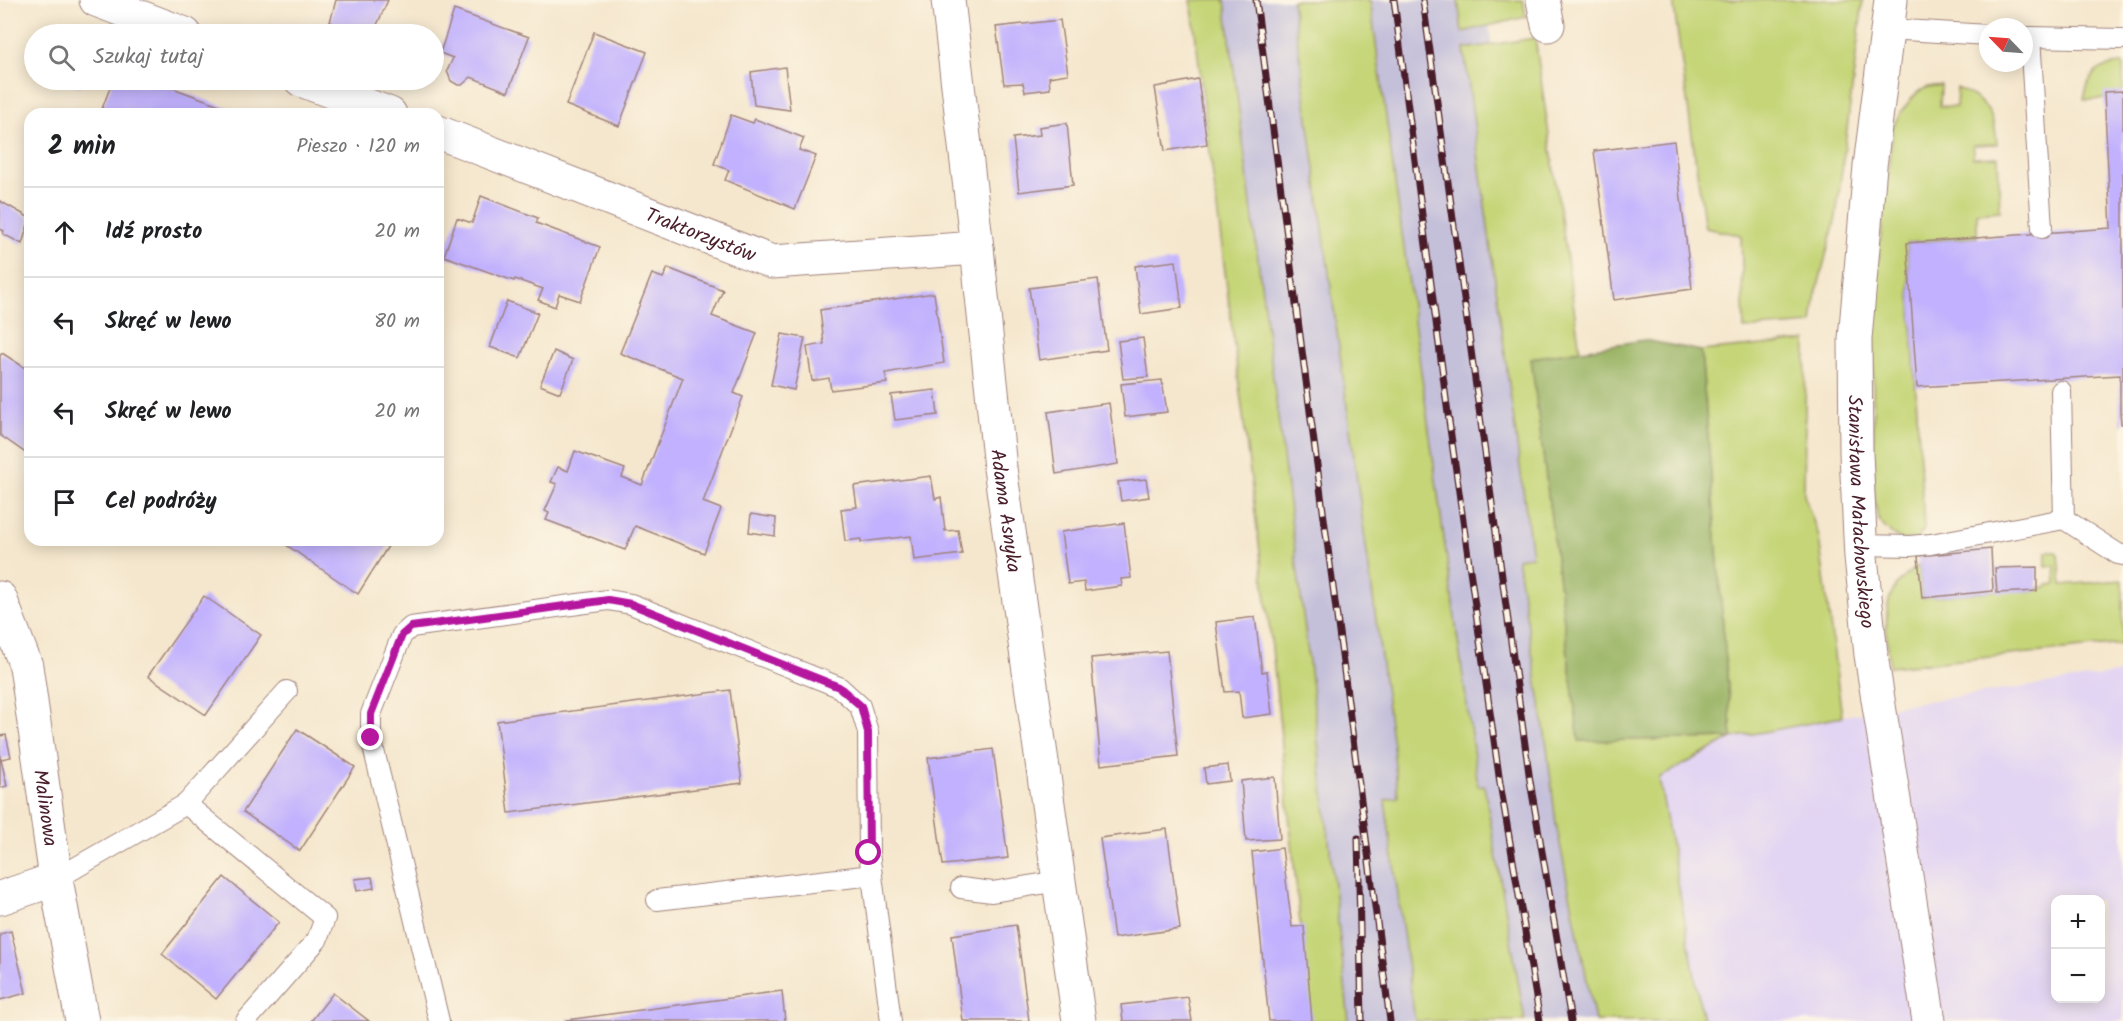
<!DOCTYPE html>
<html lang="pl">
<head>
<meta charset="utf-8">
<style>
  :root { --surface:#fff; --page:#f6f6f6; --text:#202124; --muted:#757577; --line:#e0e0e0 }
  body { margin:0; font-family:Kalam,sans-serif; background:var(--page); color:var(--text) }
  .controls { position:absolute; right:18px; bottom:18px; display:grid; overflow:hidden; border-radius:12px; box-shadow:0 3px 15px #0003 }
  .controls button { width:54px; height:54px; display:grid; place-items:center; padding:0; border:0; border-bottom:2px solid var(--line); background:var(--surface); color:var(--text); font:30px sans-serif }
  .compass { position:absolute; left:1979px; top:18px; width:54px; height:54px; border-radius:50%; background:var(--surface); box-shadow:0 3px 15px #0003; rotate:295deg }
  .stop { position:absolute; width:18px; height:18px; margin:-14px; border:4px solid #b5179e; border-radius:50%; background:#fff }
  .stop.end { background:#b5179e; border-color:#fff; box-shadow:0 2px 6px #0008 }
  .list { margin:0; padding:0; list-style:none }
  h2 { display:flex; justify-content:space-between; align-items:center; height:78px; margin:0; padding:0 24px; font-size:26px }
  h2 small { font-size:20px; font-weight:400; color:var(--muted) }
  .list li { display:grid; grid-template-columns:39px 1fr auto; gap:18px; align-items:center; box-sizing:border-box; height:90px; padding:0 24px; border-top:2px solid var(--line) }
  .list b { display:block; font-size:22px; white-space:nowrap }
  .list em { font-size:20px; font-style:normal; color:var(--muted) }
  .icon { flex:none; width:33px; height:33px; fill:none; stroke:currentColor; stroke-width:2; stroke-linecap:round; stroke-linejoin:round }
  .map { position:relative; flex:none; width:2123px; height:1021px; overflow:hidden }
  .search { position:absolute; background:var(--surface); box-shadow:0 3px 15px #0003; left:24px; top:24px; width:420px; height:66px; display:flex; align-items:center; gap:15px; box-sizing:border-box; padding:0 21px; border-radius:33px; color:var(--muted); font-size:22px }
  .panel { position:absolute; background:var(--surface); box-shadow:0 3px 15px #0003; left:24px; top:108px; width:420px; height:438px; border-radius:18px }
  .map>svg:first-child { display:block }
  .built { fill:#e2d4f3; fill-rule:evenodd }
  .industrial { fill:#c5c0da }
  .green { fill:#c5d577; stroke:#887a51; stroke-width:1.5 }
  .forest { fill:#9cb668; stroke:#736a4a; stroke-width:1.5 }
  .building { fill:#c1b1fe }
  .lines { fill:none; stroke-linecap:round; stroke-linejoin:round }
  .service-casing { stroke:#a0837c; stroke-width:22 }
  .minor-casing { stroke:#a0837c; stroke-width:35 }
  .service { stroke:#fff; stroke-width:20 }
  .minor { stroke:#fff; stroke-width:33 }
  .rail-casing { stroke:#4a1f2b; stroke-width:7 }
  .rail { stroke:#fcf5e5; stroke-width:4.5; stroke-dasharray:14; stroke-linecap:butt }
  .route { stroke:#b5179e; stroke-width:8 }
  .labels { text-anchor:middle; stroke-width:6; stroke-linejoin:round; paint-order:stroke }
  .street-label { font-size:20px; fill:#4a1f2b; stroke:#fcf5e5 }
</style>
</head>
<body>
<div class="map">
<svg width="2123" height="1021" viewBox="0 0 2123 1021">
  <rect width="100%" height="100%" fill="#fcf5e5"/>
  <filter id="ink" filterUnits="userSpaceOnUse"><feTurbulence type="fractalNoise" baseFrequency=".0167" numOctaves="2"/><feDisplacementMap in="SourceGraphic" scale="12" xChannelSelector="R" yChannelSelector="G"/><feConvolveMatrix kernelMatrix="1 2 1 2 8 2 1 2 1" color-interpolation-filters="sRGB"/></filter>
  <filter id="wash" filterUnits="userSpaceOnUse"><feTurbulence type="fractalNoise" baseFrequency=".008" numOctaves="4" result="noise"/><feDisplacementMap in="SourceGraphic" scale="24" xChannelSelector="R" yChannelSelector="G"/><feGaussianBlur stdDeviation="1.35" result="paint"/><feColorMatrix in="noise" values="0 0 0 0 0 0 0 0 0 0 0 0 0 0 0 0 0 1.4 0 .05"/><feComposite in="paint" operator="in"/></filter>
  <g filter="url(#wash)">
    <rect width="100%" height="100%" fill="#f5e7cd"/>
    <path class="built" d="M 2123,673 L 2123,1021 L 1703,1021 L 1659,778 L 1732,738 L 1907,704 ZM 2056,900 L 2100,900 L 2100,998 L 2056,998 Z"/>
    <polygon class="industrial" points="1225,0 1486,0 1579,741 1556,824 1595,1021 1525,1021 1488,809 1387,822 1415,1021 1378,1021 1378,1019 1370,1021 1349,1021 1309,661"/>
    <g class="green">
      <polygon points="1191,0 1225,0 1309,661 1349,1021 1310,1021 1272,648"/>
      <polygon points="1292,0 1370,0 1478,786 1484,785 1525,1021 1415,1021 1385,800 1398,797 1393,746"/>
      <polygon points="1458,0 1523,0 1526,17 1462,32"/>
      <polygon points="1673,0 1863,0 1836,217 1815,298 1812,324 1744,329 1741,235 1705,228"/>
      <polygon points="1535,38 1580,350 1531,358 1579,741 1732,738 1701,351 1806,341 1804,495 1819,537 1842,717 1732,738 1659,778 1703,1021 1595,1021 1556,824 1547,747 1517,558 1532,556 1464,49"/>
      <path d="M 2123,64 L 2123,91 L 2105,99 L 2084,100 C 2088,74 2097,65 2123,64 Z"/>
      <path d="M 1941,85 L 1940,106 L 1956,107 L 1957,88 C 1985,100 1995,113 1997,144 L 1973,145 L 1973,158 L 1998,157 L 2000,211 L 1977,213 L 1977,237 L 1907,243 L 1924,529 L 1917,539 L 1900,540 L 1885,528 L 1878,519 L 1874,494 L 1873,366 L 1876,280 L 1893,126 C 1900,113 1911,94 1926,88 C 1931,86 1937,86 1941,85 Z"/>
      <path d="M 2046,552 L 2056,552 L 2059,556 L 2062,585 L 2123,580 L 2123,644 L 1890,667 C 1888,647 1884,621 1889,601 C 1892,587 1908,573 1919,565 L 1922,598 L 1993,591 L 2037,591 L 2037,588 L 2047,588 L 2048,585 L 2056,584 L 2055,566 L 2046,567 Z"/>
    </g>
    <polygon class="forest" points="1644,340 1701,351 1732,738 1579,741 1531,358"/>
    <g id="blocks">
      <g class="building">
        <polygon points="336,0 388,0 373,34 361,34 330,22"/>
        <polygon points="454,10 529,37 508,92 471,77 462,85 458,85 451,81 447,71 453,58 440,53"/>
        <polygon points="1060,20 1068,74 1049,77 1050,89 1025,92 1023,83 1004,84 996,27"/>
        <polygon points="594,32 647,52 619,126 566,105"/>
        <polygon points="785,67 790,110 754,105 751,72"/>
        <polygon points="1198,79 1207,144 1165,151 1155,87"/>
        <polygon points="63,80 84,80 81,87"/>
        <polygon points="113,80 151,80 238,112 237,114 100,114"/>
        <polygon points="2123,91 2123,424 2121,424 2120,412 2120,375 1917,387 1907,243 2111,228 2104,92"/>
        <polygon points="731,115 753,123 755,119 804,138 799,150 816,156 795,209 725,180 729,170 714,164"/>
        <polygon points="1067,123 1073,185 1019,192 1013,138 1040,135 1039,127"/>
        <polygon points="1674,141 1692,289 1614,300 1594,151"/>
        <polygon points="481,196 538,218 536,223 600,247 580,301 559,294 555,307 538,300 543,289 515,279 514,281 444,256 457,218 472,223"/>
        <polygon points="0,201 30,218 22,244 3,234 4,231 0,229"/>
        <polygon points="1176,261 1182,308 1141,314 1135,266"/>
        <polygon points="668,268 723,290 712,316 757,333 734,393 743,397 703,502 721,509 704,553 635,526 625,550 546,520 549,513 545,511 557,484 551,482 558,467 568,471 575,451 625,469 622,477 642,485 683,378 620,353 652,274 663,278"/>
        <polygon points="1098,279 1107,350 1039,360 1029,288"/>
        <polygon points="934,293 944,363 885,373 887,383 831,390 829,378 812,381 807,347 824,344 820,310"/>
        <polygon points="507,301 538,313 520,358 490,347"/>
        <polygon points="782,334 805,338 794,390 771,385"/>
        <polygon points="1143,338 1148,377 1123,379 1118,341"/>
        <polygon points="554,351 573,360 560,393 540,385"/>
        <polygon points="2,353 30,371 30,456 0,435 0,356"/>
        <polygon points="1162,380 1167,412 1125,417 1121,384"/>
        <polygon points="935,390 938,415 895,420 891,395"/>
        <polygon points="1109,403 1118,464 1056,474 1048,412"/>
        <polygon points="931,476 935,499 941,497 945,531 958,530 962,554 914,560 911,536 861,542 861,539 845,541 841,509 857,507 854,486"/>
        <polygon points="1146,479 1149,497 1121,501 1118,482"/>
        <polygon points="751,514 776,518 775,536 749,532"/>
        <polygon points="1124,523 1131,578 1121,579 1122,586 1085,591 1084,582 1068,584 1061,532"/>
        <polygon points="279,540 392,540 358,594"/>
        <polygon points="1991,549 1993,591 1922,598 1918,556"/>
        <polygon points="2037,567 2037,591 1997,593 1995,568"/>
        <polygon points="204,596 261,635 206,715 148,676"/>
        <polygon points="1255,617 1262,672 1267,671 1272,714 1242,718 1239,691 1225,692 1216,622"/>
        <polygon points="1167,651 1178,756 1101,765 1091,658"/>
        <polygon points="730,690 742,783 509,813 497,721"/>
        <polygon points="297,729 355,767 300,851 243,812"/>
        <polygon points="6,735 11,757 1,759 7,786 0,788 0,736"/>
        <polygon points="993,749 1008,858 943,865 928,758"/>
        <polygon points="1228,765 1230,781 1206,784 1204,768"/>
        <polygon points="1275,777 1280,839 1246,841 1241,781"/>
        <polygon points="1167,829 1180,929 1114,938 1100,838"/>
        <polygon points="1282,848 1292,927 1304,926 1312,1021 1269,1021 1252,852"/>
        <polygon points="224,877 279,922 216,999 162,954"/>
        <polygon points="372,877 374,888 357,891 355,879"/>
        <polygon points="1016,925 1029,1021 963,1021 952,935"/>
        <polygon points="11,931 26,993 0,1000 0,934"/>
        <polygon points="782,991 785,1021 567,1021 566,1020"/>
        <polygon points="333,993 369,1021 311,1021"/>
        <polygon points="1188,997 1192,1021 1123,1021 1121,1005"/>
      </g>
    </g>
  </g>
  <g filter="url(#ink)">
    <use href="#blocks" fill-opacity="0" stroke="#a0837c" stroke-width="1.5"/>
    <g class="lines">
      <g class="service-casing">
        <g id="service">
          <polyline points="1887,29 1988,35"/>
          <polyline points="2024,37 2030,37 2042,228"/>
          <polyline points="2030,37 2123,39"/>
          <polyline points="2061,391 2064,519 2118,554 2123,555"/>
          <polyline points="1861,545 1910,546 1931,544 2064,519"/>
          <polyline points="186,804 325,918 317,940 246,1021"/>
          <polyline points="56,879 186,804 287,691"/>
          <polyline points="961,888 992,892 1059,881"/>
          <polyline points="657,900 872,875"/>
          <polyline points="439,1021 371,738 371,714 402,635 411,627 608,600 631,604 839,687 860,706 868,732 869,853 891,1021"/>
        </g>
      </g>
      <g class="minor-casing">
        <g id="minor">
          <polyline points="96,0 185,34"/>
          <path id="s1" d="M 948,0 L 977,248 L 1000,468 L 1079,1021"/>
          <polyline points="1543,0 1548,25"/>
          <path id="s2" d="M 1891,0 L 1870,166 L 1855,339 L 1856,453 L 1861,557 L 1871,655 L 1929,1021"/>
          <polyline points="301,80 390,114"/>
          <path id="s3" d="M 438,132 L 772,262 L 977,248"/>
          <path id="s4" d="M 0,598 L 26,666 L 56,879 L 82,1021"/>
          <polyline points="0,898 56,879"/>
        </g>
      </g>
      <use href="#service" class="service"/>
      <use href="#minor" class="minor"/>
      <g class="rail-casing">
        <g id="rail">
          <polyline points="1256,0 1390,1021"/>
          <polyline points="1394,0 1448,414 1500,783 1540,1021"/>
          <polyline points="1423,0 1530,781 1571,1021"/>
          <polyline points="1358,838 1362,1021"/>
        </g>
      </g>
      <use href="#rail" class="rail"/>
    </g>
  </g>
  <g class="lines" filter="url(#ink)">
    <polyline class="route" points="371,738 371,714 402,635 411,627 608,600 631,604 839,687 861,706 868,732 869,853"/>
  </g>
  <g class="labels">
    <g class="street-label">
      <text dy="7" stroke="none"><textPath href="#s3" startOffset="282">Traktorzystów</textPath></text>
      <text dy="7" stroke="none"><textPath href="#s1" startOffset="514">Adama Asnyka</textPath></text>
      <text dy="7" stroke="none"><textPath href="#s2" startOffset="514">Stanisława Małachowskiego</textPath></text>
      <text dy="7" stroke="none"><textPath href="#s4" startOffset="216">Malinowa</textPath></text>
    </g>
  </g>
</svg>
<div class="controls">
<button>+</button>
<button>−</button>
</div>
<svg class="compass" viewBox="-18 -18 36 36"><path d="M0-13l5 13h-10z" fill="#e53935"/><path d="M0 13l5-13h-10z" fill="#757577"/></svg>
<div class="stop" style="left:869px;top:853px"></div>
<div class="stop end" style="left:371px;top:738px"></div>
<div class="search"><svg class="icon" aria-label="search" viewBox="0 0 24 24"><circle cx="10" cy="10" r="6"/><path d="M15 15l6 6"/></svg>Szukaj tutaj</div>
<section class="panel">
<h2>2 min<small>Pieszo · 120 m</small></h2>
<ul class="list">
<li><svg class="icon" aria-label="ahead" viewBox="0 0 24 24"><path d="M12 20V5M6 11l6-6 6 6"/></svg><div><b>Idź prosto</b></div><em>20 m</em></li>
<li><svg class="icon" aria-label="left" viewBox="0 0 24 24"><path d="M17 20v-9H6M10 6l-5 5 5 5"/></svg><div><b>Skręć w lewo</b></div><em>80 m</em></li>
<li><svg class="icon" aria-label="left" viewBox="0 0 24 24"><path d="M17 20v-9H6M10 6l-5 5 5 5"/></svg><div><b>Skręć w lewo</b></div><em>20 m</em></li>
<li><svg class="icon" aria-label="arrive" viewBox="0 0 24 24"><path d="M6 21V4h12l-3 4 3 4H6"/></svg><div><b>Cel podróży</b></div></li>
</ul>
</section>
</div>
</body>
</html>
